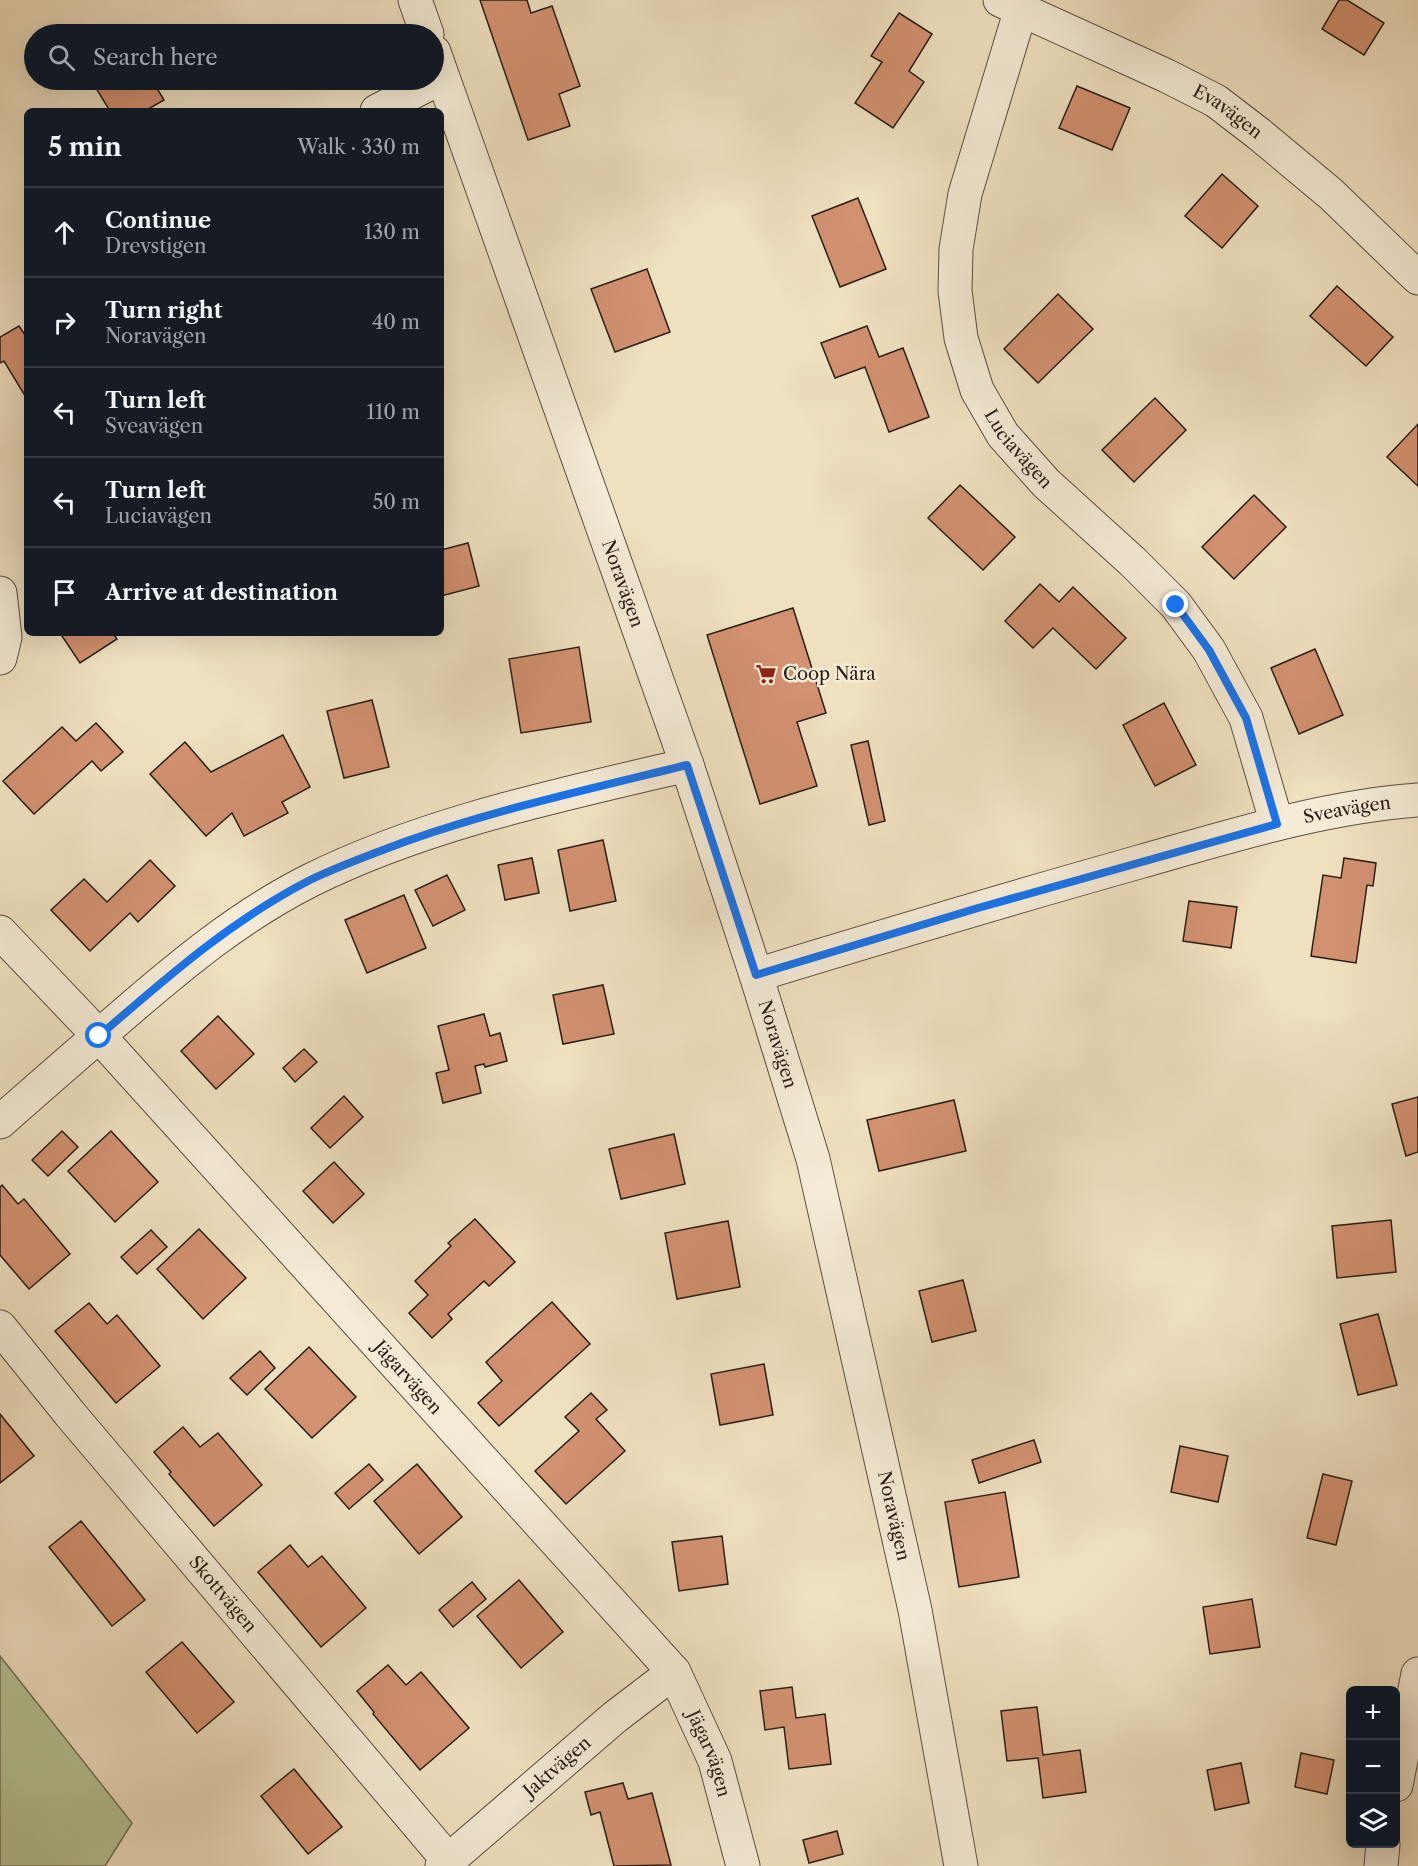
<!DOCTYPE html>
<html lang="en">
<head>
<meta charset="utf-8">
<style>
  :root { --surface:#171b24; --page:#242831; --text:#f1f3f6; --muted:#9ea1a6; --line:#363941 }
  body { margin:0; font-family:"Libre Caslon Text",serif; background:var(--page); color:var(--text) }
  .controls { position:absolute; right:18px; bottom:18px; display:grid; overflow:hidden; border-radius:9px; box-shadow:0 6px 24px #0002 }
  .controls button { width:54px; height:54px; display:grid; place-items:center; padding:0; border:0; border-bottom:2px solid var(--line); background:var(--surface); color:var(--text); font:30px sans-serif }
  .stop { position:absolute; width:18px; height:18px; margin:-14px; border:4px solid #1a73e8; border-radius:50%; background:#fff }
  .stop.end { background:#1a73e8; border-color:#fff; box-shadow:0 2px 6px #0008 }
  .list { margin:0; padding:0; list-style:none }
  h2 { display:flex; justify-content:space-between; align-items:center; height:78px; margin:0; padding:0 24px; font-size:26px }
  h2 small { font-size:20px; font-weight:400; color:var(--muted) }
  .list li { display:grid; grid-template-columns:39px 1fr auto; gap:18px; align-items:center; box-sizing:border-box; height:90px; padding:0 24px; border-top:2px solid var(--line) }
  .list b { display:block; font-size:22px; white-space:nowrap }
  .list p { margin:0; font-size:20px; white-space:nowrap; color:var(--muted) }
  .list em { font-size:20px; font-style:normal; color:var(--muted) }
  .icon { flex:none; width:33px; height:33px; fill:none; stroke:currentColor; stroke-width:2; stroke-linecap:round; stroke-linejoin:round }
  .map { position:relative; flex:none; width:1418px; height:1866px; overflow:hidden }
  .search { position:absolute; background:var(--surface); box-shadow:0 6px 24px #0002; left:24px; top:24px; width:420px; height:66px; display:flex; align-items:center; gap:15px; box-sizing:border-box; padding:0 21px; border-radius:33px; color:var(--muted); font-size:22px }
  .panel { position:absolute; background:var(--surface); box-shadow:0 6px 24px #0002; left:24px; top:108px; width:420px; height:528px; border-radius:9px }
  .map>svg:first-child { display:block }
  .green { fill:#b5c396; stroke:#6f7056; stroke-width:1.5 }
  .building { fill:#d29171; stroke:#291e17; stroke-width:1.5 }
  .lines { fill:none; stroke-linecap:round; stroke-linejoin:round }
  .minor-casing { stroke:#5a4e41; stroke-width:35 }
  .tertiary-casing { stroke:#5a4e41; stroke-width:35 }
  .minor { stroke:#f5ebd6; stroke-width:33 }
  .tertiary { stroke:#f5ebd6; stroke-width:33 }
  .route { stroke:#1a73e8; stroke-width:8 }
  .labels { text-anchor:middle; stroke-width:5; stroke-linejoin:round; paint-order:stroke }
  .street-label { font-size:18px; fill:#291e17; stroke:#f5ebd6 }
  .poi-label { font-size:18px; fill:#291e17; stroke:#f5ebd6; text-anchor:start }
</style>
</head>
<body>
<div class="map">
<svg width="1418" height="1866" viewBox="0 0 1418 1866">
  <rect width="100%" height="100%" fill="#efe0c0"/>
  <filter id="stains"><feTurbulence type="fractalNoise" baseFrequency=".00333" numOctaves="4"/><feColorMatrix values="0 0 0 0 .2 0 0 0 0 .09 0 0 0 0 .02 0 0 0 .5 -.17"/></filter>
  <radialGradient id="worn" r=".72"><stop offset=".6" stop-color="#630" stop-opacity="0"/><stop offset="1" stop-color="#630" stop-opacity=".3"/></radialGradient>
  <polygon class="green" points="0,1656 132,1823 105,1866 0,1866"/>
  <g class="building">
    <polygon points="480,0 527,0 531,13 552,6 580,86 559,94 570,126 528,140"/>
    <polygon points="1339,0 1347,0 1384,23 1364,55 1322,29"/>
    <polygon points="899,13 932,34 909,71 924,82 893,128 855,103 882,62 871,56"/>
    <polygon points="91,80 152,80 164,100 145,111 110,111"/>
    <polygon points="1077,86 1130,108 1112,150 1059,128"/>
    <polygon points="1222,174 1258,206 1222,248 1185,216"/>
    <polygon points="858,198 886,269 840,287 812,216"/>
    <polygon points="647,269 670,332 615,352 591,289"/>
    <polygon points="1337,286 1393,337 1366,366 1310,316"/>
    <polygon points="1058,294 1093,329 1038,383 1004,349"/>
    <polygon points="19,326 27,338 27,399 4,361 0,363 0,337"/>
    <polygon points="867,326 879,357 903,348 929,417 889,432 865,367 835,378 821,343"/>
    <polygon points="1155,398 1186,430 1134,482 1102,450"/>
    <polygon points="1418,424 1418,486 1387,457"/>
    <polygon points="960,485 1015,537 983,570 928,518"/>
    <polygon points="1254,495 1286,527 1234,579 1202,547"/>
    <polygon points="468,543 479,586 441,596 441,550"/>
    <polygon points="1040,584 1059,602 1073,587 1126,638 1096,669 1053,628 1033,648 1005,621"/>
    <polygon points="793,608 826,713 797,722 817,786 760,804 707,635"/>
    <polygon points="60,633 113,633 117,639 80,663"/>
    <polygon points="579,647 591,722 521,733 509,659"/>
    <polygon points="1315,649 1343,715 1299,734 1271,668"/>
    <polygon points="372,700 389,767 344,778 327,711"/>
    <polygon points="1164,703 1196,765 1155,786 1123,725"/>
    <polygon points="96,723 123,752 101,771 92,761 34,814 3,781 62,727 76,741"/>
    <polygon points="283,735 310,787 282,802 288,813 244,836 232,813 206,836 150,774 185,742 211,772"/>
    <polygon points="868,741 885,821 869,825 851,745"/>
    <polygon points="603,840 616,901 570,911 558,850"/>
    <polygon points="532,858 539,893 505,900 498,865"/>
    <polygon points="1344,858 1376,863 1373,886 1367,885 1356,963 1311,956 1323,875 1341,878"/>
    <polygon points="150,860 175,886 138,922 130,913 90,951 51,910 84,879 107,902"/>
    <polygon points="447,875 465,910 433,926 415,890"/>
    <polygon points="404,895 426,948 367,973 345,920"/>
    <polygon points="1189,901 1237,907 1231,948 1183,941"/>
    <polygon points="603,985 614,1034 563,1044 553,995"/>
    <polygon points="484,1014 490,1036 500,1033 507,1061 485,1067 484,1064 475,1066 481,1093 443,1103 436,1073 449,1070 438,1026"/>
    <polygon points="218,1016 254,1054 216,1089 181,1051"/>
    <polygon points="304,1049 317,1062 295,1082 283,1068"/>
    <polygon points="344,1096 363,1117 330,1148 311,1128"/>
    <polygon points="1418,1097 1418,1152 1406,1156 1392,1104"/>
    <polygon points="954,1100 966,1151 879,1171 867,1120"/>
    <polygon points="62,1131 78,1147 48,1176 32,1160"/>
    <polygon points="111,1131 158,1182 115,1222 68,1171"/>
    <polygon points="674,1134 685,1184 621,1199 609,1149"/>
    <polygon points="334,1162 364,1194 333,1223 303,1191"/>
    <polygon points="2,1185 18,1204 24,1199 70,1254 29,1289 0,1255 0,1187"/>
    <polygon points="475,1219 515,1262 489,1286 484,1281 448,1314 452,1319 432,1338 409,1313 428,1295 415,1281 451,1246 448,1243"/>
    <polygon points="1391,1220 1396,1272 1337,1278 1332,1226"/>
    <polygon points="728,1221 740,1287 677,1299 665,1233"/>
    <polygon points="199,1229 246,1278 203,1319 157,1269"/>
    <polygon points="151,1230 167,1247 137,1274 121,1257"/>
    <polygon points="963,1280 976,1331 932,1342 919,1291"/>
    <polygon points="552,1302 590,1344 499,1426 478,1403 502,1381 486,1362"/>
    <polygon points="89,1303 107,1324 117,1315 160,1366 116,1403 55,1331"/>
    <polygon points="1378,1314 1397,1385 1358,1395 1340,1324"/>
    <polygon points="309,1347 356,1397 312,1438 265,1389"/>
    <polygon points="260,1351 275,1368 247,1395 230,1378"/>
    <polygon points="764,1364 773,1415 720,1425 711,1374"/>
    <polygon points="591,1393 607,1410 596,1419 625,1451 566,1504 535,1471 579,1431 565,1417"/>
    <polygon points="0,1414 34,1456 0,1483"/>
    <polygon points="183,1427 200,1447 218,1433 262,1485 214,1526 169,1474 171,1472 154,1452"/>
    <polygon points="1034,1440 1041,1462 979,1483 972,1460"/>
    <polygon points="1180,1446 1228,1456 1218,1502 1171,1492"/>
    <polygon points="369,1464 383,1480 349,1509 335,1493"/>
    <polygon points="417,1464 462,1517 419,1554 374,1501"/>
    <polygon points="1323,1474 1352,1481 1336,1545 1307,1538"/>
    <polygon points="1005,1492 1019,1577 959,1587 945,1502"/>
    <polygon points="81,1521 145,1600 112,1626 49,1547"/>
    <polygon points="722,1536 728,1584 679,1591 672,1542"/>
    <polygon points="290,1545 308,1567 322,1556 366,1608 321,1647 258,1572"/>
    <polygon points="519,1580 563,1632 521,1668 477,1616"/>
    <polygon points="472,1582 486,1599 453,1627 439,1610"/>
    <polygon points="1252,1599 1260,1647 1210,1654 1203,1607"/>
    <polygon points="182,1642 234,1702 197,1733 146,1672"/>
    <polygon points="388,1665 406,1685 421,1672 469,1728 420,1770 373,1714 374,1712 357,1691"/>
    <polygon points="792,1687 796,1718 825,1714 831,1764 789,1769 784,1727 765,1730 760,1691"/>
    <polygon points="1037,1707 1043,1755 1080,1750 1086,1792 1043,1798 1038,1758 1007,1761 1001,1711"/>
    <polygon points="1301,1753 1334,1760 1327,1794 1295,1787"/>
    <polygon points="1241,1763 1249,1803 1215,1810 1207,1770"/>
    <polygon points="294,1769 342,1827 308,1854 261,1796"/>
    <polygon points="623,1783 628,1799 652,1793 671,1865 614,1866 600,1812 591,1815 585,1792"/>
    <polygon points="837,1831 843,1854 809,1863 803,1840"/>
  </g>
  <g class="lines">
    <g class="minor-casing">
      <g id="minor">
        <path id="s1" d="M 1000,0 L 1167,76 L 1216,101 L 1259,134 L 1331,194 L 1418,278"/>
        <path id="s2" d="M 1021,9 L 965,194 L 956,249 L 955,291 L 961,338 L 977,390 L 1003,435 L 1046,483 L 1133,562 L 1176,605 L 1209,650 L 1246,718 L 1277,824"/>
        <polyline points="377,111 442,77"/>
        <polyline points="0,593 5,637 0,658"/>
        <path id="s3" d="M 0,932 L 99,1036 L 674,1672 L 715,1761 L 743,1866"/>
        <path id="s4" d="M 756,975 C 884,936 1011,898 1139,862 C 1231,836 1323,807 1418,800"/>
        <path d="M 0,1122 C 41,1086 82,1050 123,1015 C 182,964 241,915 311,880 C 428,822 561,795 687,765"/>
        <path id="s5" d="M 0,1327 L 70,1414 L 448,1860"/>
        <polyline points="1396,1785 1418,1674"/>
        <path id="s6" d="M 442,1866 L 615,1717 L 674,1672"/>
        <polyline points="1381,1866 1383,1844"/>
      </g>
    </g>
    <g class="tertiary-casing">
      <g id="tertiary">
        <polyline points="415,0 427,34"/>
        <path id="s7" d="M 434,52 L 687,765 L 756,975 L 813,1159 L 915,1610 L 961,1866"/>
      </g>
    </g>
    <use href="#minor" class="minor"/>
    <use href="#tertiary" class="tertiary"/>
  </g>
  <g class="lines">
    <path class="route" d="M 99,1036 C 166,978 230,921 310,880 C 341,865 375,853 407,841 C 498,809 593,788 687,765 L 756,975 L 978,908 L 1277,824 L 1246,718 L 1209,650 L 1176,605"/>
  </g>
  <defs>
    <g id="supermarket-bare" transform="scale(1.62)"><path d="M-6-5.5h2.5l.6 2H6L4.5 2H-2.5L-4.4-4H-6ZM-1.5 3.2a1.3 1.3 0 1 0 .1 0ZM3 3.2a1.3 1.3 0 1 0 .1 0Z" fill="#8f2418" stroke="#f5ebd6" stroke-width="2.5" paint-order="stroke"/></g>
  </defs>
  <g fill-rule="evenodd">
    <use href="#supermarket-bare" x="766" y="674"/>
  </g>
  <g class="labels">
    <g class="street-label">
      <text dy="6" stroke="none"><textPath href="#s1" startOffset="254">Evavägen</textPath></text>
      <text dy="6" stroke="none"><textPath href="#s2" startOffset="465">Luciavägen</textPath></text>
      <text dy="6" stroke="none"><textPath href="#s7" startOffset="564">Noravägen</textPath></text>
      <text dy="6" stroke="none"><textPath href="#s4" startOffset="614">Sveavägen</textPath></text>
      <text dy="6" stroke="none"><textPath href="#s7" startOffset="1050">Noravägen</textPath></text>
      <text dy="6" stroke="none"><textPath href="#s3" startOffset="604">Jägarvägen</textPath></text>
      <text dy="6" stroke="none"><textPath href="#s7" startOffset="1536">Noravägen</textPath></text>
      <text dy="6" stroke="none"><textPath href="#s5" startOffset="348">Skottvägen</textPath></text>
      <text dy="6" stroke="none"><textPath href="#s3" startOffset="1090">Jägarvägen</textPath></text>
      <text dy="6" stroke="none"><textPath href="#s6" startOffset="152">Jaktvägen</textPath></text>
    </g>
    <g class="poi-label">
      <text x="783" y="680">Coop Nära</text>
    </g>
  </g>
  <rect width="100%" height="100%" filter="url(#stains)"/>
  <rect width="100%" height="100%" fill="url(#worn)"/>
</svg>
<div class="controls">
<button>+</button>
<button>−</button>
<button><svg class="icon" aria-label="layers" viewBox="0 0 24 24"><path d="M12 4l9 5-9 5-9-5zM3 14l9 5 9-5"/></svg></button>
</div>
<div class="stop" style="left:99px;top:1036px"></div>
<div class="stop end" style="left:1176px;top:605px"></div>
<div class="search"><svg class="icon" aria-label="search" viewBox="0 0 24 24"><circle cx="10" cy="10" r="6"/><path d="M15 15l6 6"/></svg>Search here</div>
<section class="panel">
<h2>5 min<small>Walk · 330 m</small></h2>
<ul class="list">
<li><svg class="icon" aria-label="ahead" viewBox="0 0 24 24"><path d="M12 20V5M6 11l6-6 6 6"/></svg><div><b>Continue</b><p>Drevstigen</p></div><em>130 m</em></li>
<li><svg class="icon" aria-label="right" viewBox="0 0 24 24"><path d="M7 20v-9h11M14 6l5 5-5 5"/></svg><div><b>Turn right</b><p>Noravägen</p></div><em>40 m</em></li>
<li><svg class="icon" aria-label="left" viewBox="0 0 24 24"><path d="M17 20v-9H6M10 6l-5 5 5 5"/></svg><div><b>Turn left</b><p>Sveavägen</p></div><em>110 m</em></li>
<li><svg class="icon" aria-label="left" viewBox="0 0 24 24"><path d="M17 20v-9H6M10 6l-5 5 5 5"/></svg><div><b>Turn left</b><p>Luciavägen</p></div><em>50 m</em></li>
<li><svg class="icon" aria-label="arrive" viewBox="0 0 24 24"><path d="M6 21V4h12l-3 4 3 4H6"/></svg><div><b>Arrive at destination</b></div></li>
</ul>
</section>
</div>
</body>
</html>
